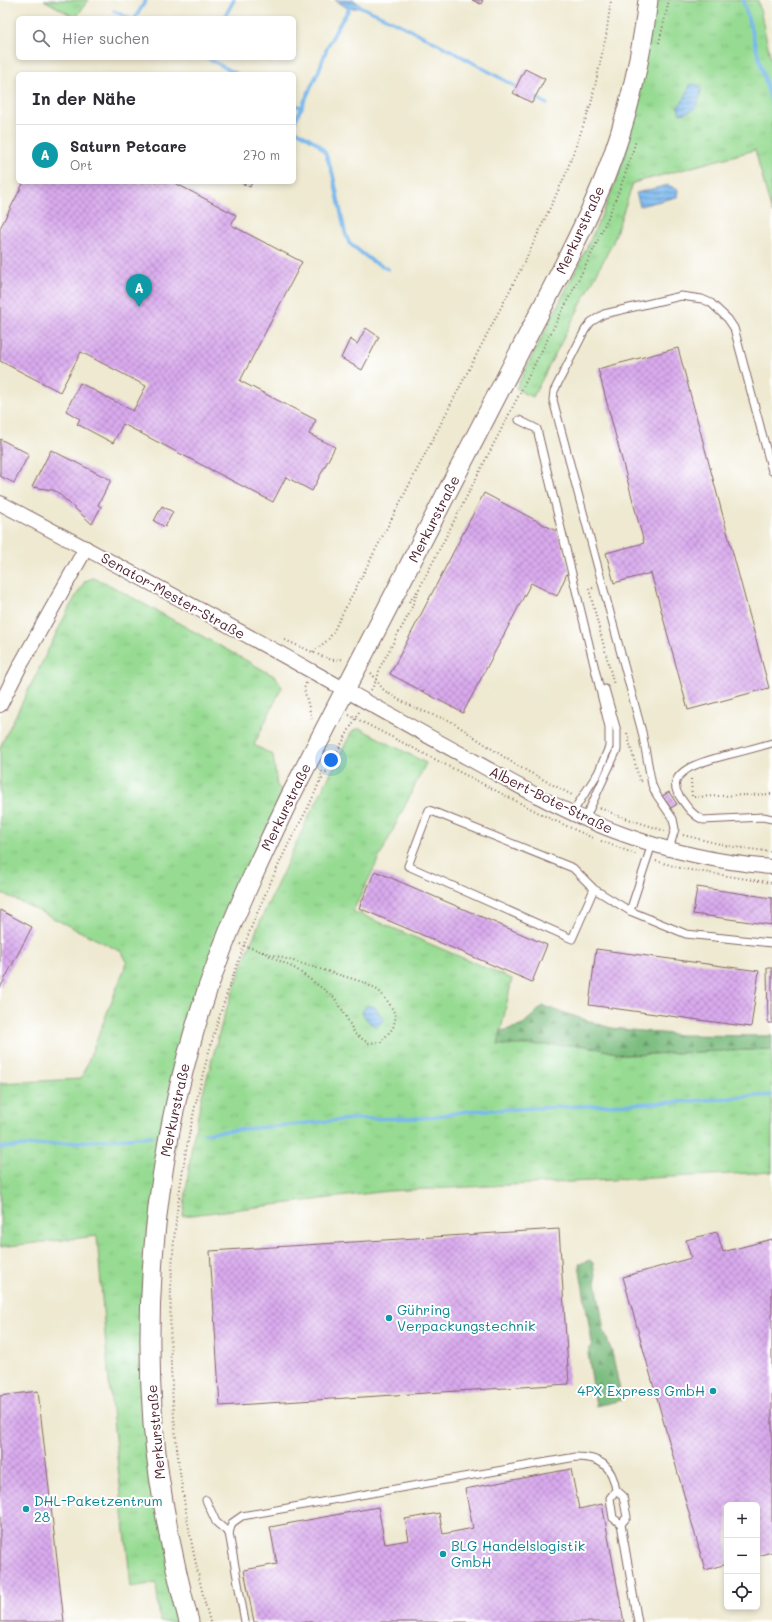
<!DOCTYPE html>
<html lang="de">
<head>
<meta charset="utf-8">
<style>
  :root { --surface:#fff; --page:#f7f7f7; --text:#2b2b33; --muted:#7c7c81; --line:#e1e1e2; --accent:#d1495b }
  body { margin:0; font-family:Mali,sans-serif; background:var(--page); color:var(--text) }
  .controls { position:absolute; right:12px; bottom:12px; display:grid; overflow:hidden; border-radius:6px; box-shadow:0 2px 6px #0003 }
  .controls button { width:36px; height:36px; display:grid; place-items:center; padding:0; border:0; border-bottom:1px solid var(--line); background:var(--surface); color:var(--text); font:20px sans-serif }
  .you { position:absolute; left:331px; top:760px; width:14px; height:14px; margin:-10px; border:3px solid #fff; border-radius:50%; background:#1a73e8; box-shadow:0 0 0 6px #1a73e833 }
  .badge { display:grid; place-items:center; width:26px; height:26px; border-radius:50%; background:var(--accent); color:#fff; font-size:13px; font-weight:700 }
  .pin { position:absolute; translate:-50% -33px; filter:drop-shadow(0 1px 2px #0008) }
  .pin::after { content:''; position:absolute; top:21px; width:14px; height:12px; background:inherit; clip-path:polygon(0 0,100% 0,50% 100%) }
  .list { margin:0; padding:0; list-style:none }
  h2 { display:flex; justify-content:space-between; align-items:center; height:52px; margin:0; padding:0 16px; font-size:17px }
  h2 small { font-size:13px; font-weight:400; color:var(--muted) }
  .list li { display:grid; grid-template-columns:26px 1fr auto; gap:12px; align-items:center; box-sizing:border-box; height:60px; padding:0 16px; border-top:1px solid var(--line) }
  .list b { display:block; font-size:15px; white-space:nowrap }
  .list p { margin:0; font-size:13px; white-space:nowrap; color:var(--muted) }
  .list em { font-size:13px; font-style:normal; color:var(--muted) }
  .icon { flex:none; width:22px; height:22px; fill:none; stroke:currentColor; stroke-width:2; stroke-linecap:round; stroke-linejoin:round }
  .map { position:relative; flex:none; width:772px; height:1622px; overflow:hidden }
  .search { position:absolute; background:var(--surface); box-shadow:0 2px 6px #0003; left:16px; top:16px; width:280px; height:44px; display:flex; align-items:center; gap:10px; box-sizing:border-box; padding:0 14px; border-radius:6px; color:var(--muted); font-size:15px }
  .panel { position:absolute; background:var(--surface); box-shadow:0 2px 6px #0003; left:16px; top:72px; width:280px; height:112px; border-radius:6px }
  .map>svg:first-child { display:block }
  .grass { fill:url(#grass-tufts); stroke:#707d5f }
  .forest { fill:url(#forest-firs); stroke:#626d54 }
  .water { fill:url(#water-rules); stroke:#626c8c }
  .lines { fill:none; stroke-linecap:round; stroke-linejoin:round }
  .stream { stroke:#79b8ed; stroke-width:3.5 }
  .building { fill:url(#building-cross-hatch) }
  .lane-casing { stroke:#836665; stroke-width:9 }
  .street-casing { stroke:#836665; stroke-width:16 }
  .secondary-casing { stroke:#836665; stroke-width:21 }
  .path { stroke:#836665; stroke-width:2; stroke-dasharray:1 3; stroke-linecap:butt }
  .lane { stroke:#fff; stroke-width:7 }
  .street { stroke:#fff; stroke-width:14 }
  .secondary { stroke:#fff; stroke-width:19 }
  .culture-dot { fill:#0f9aa8; stroke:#fff; stroke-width:1.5 }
  .labels { text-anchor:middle; stroke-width:4; stroke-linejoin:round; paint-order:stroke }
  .street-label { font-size:14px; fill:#4a1f2b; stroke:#fff }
  .culture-label { font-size:14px; fill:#0d838f; stroke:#fff; text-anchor:start }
</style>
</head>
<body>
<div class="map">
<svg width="772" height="1622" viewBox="0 0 772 1622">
  <defs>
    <pattern id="grass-tufts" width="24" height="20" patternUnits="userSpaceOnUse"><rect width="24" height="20" fill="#97db93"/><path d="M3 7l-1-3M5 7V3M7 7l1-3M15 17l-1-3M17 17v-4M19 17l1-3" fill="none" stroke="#84bc7f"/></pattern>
    <pattern id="forest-firs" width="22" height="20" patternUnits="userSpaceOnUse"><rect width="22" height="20" fill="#79bb7d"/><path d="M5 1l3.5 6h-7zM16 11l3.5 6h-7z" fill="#659767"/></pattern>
    <pattern id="water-rules" width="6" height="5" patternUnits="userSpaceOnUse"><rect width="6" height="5" fill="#79b8ed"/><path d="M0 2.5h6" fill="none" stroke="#6595c0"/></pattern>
    <pattern id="building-cross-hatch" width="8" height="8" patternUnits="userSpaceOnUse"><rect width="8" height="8" fill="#d9aaee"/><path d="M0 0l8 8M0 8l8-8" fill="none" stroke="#b28ac1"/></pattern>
  </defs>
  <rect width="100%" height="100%" fill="#fff"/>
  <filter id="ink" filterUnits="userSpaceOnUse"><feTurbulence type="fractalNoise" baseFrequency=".025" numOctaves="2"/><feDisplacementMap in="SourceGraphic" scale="8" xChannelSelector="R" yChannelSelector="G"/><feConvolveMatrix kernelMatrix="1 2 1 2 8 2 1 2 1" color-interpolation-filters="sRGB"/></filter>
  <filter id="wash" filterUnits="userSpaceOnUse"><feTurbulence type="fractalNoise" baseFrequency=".012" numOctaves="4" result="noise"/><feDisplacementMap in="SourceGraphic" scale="16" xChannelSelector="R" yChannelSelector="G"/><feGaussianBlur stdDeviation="0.9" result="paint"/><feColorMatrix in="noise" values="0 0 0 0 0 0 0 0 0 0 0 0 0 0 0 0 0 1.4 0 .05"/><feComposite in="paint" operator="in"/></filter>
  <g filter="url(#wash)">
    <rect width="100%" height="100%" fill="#eee9d0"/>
    <g class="grass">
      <polygon points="44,0 88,0 76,18"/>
      <polygon points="654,0 758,0 772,65 772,213 755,150 633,183 613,242 533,397 525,394 516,388 578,266 600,219 618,176 626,151 624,140"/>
      <polygon points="93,578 106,583 276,677 282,687 254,745 273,755 277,786 283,791 201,987 144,1325 183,1622 160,1622 156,1583 131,1587 109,1383 97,1236 0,1247 0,1083 81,1079 127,962 122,952 0,892 0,747 70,606 85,581"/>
      <polygon points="356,729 361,729 426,763 353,911 512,979 498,1044 582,1045 625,1055 772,1049 772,1172 388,1191 183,1216 192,1144 202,1096 223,1019 247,952 263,915 307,820 351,733"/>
    </g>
    <g class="forest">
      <polygon points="543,1006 611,1028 681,1035 772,1036 772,1049 625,1055 582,1045 498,1045 501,1031 521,1026"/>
      <polygon points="590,1260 593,1263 604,1331 612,1352 622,1400 596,1406 588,1353 592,1343 579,1264"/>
    </g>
    <g class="water">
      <polygon points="335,0 354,0 363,7 349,9"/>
      <path d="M 696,84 L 701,88 C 700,103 696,112 680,114 L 678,107 L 685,98 L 690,85 Z"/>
      <polygon points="668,185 678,190 677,197 640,206 636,193"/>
      <path d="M 367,1005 L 375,1007 L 384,1020 L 376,1027 C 370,1024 365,1018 362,1012 Z"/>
    </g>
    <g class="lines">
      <g class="stream">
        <polyline points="743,0 772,105"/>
        <path d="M 359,6 C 415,30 467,59 520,89"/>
        <polyline points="114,11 129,18"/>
        <polyline points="135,18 146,0"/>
        <polyline points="224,18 234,0"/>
        <polyline points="207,58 237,74"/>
        <polyline points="531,95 547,104"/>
        <polyline points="294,104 302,108"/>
        <polyline points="294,123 319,70 327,48 337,28 351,6"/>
        <polyline points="294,129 317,143 325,152 333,175 345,232 349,243 372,261 388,269"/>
        <polyline points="204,1133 352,1119 425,1118 467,1111 678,1102 772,1095"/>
        <polyline points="0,1148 152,1136"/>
      </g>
    </g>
    <g id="blocks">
      <g class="building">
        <polygon points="472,0 483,0 481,4"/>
        <polygon points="525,69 545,79 532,103 513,93"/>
        <polygon points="24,182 173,182 236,215 231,225 302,262 240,381 316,420 309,434 335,447 312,491 286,477 273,502 123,424 113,443 77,424 80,419 66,411 80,383 133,411 146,386 81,352 60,392 0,361 0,228"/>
        <polygon points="239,182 252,182 250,187"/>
        <polygon points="366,328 379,337 362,370 341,358 350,339 357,344"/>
        <polygon points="678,348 769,688 688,710 651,573 614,583 606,553 644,543 598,369"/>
        <polygon points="0,439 29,454 14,483 0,476"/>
        <polygon points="51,450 111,480 98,505 101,507 92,524 57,492 53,490 32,487"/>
        <polygon points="484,493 558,532 569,569 557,596 531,583 463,713 390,674"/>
        <polygon points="162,506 173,512 165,527 154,521"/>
        <polygon points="669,792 677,804 671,808 662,796"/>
        <polygon points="375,871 547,945 532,982 359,908"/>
        <polygon points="697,887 772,898 772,925 693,914"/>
        <polygon points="0,910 32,927 0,988"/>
        <polygon points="596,949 759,971 751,1027 589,1005"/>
        <polygon points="767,968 772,968 772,1023 768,1023"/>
        <polygon points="559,1229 569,1384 220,1406 210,1251"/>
        <polygon points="717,1232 723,1252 772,1239 772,1552 757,1556 757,1505 727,1505 727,1564 705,1570 623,1277 691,1258 686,1240"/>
        <polygon points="38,1391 64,1622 0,1622 0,1396"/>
        <polygon points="571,1469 579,1509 602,1504 624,1622 254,1622 244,1570 277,1564 270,1527 378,1507 385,1544 409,1540 405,1519 439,1513 443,1534 473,1528 465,1489"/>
      </g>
    </g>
  </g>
  <g filter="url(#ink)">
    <use href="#blocks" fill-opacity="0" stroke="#836665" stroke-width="1"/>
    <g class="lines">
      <g class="lane-casing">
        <g id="lane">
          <polyline points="519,420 537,429 609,727 609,747 598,773 572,813"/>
          <path d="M 772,743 C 758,747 744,751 731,754 C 713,759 660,769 680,797 C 687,807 692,815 703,820 L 763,817 L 772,819"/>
          <polyline points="585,819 617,750 617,731 605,689"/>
          <polyline points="652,844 630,911 686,934 772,943"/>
          <polyline points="669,849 675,829 673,819 656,794 652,785 642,732 553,400 554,391 585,330 591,322 604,314 681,296 702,299 711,303 728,319 734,328 772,471"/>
          <polyline points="594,889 572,939 408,866 429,810 573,868 594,889 630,911"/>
          <polyline points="616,1490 610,1498 613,1518 621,1524 638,1622"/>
          <polyline points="206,1500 216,1522 229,1533"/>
          <path d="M 245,1622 L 229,1533 L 232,1523 L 242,1516 L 576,1457 C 600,1457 612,1465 616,1490 L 623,1496 L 627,1517 L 621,1524"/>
        </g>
      </g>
      <g class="street-casing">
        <g id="street">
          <path d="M 0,503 C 106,559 211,615 315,673 C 367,702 418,731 470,759 C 520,787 571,816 625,835 C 672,852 722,863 772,867"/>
          <polyline points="0,705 21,664 86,548"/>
        </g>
      </g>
      <g class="secondary-casing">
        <path id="secondary" d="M 189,1622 C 172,1557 159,1491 153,1424 C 141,1264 164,1099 222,949 C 242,897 266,847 290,797 L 543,306 C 565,264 587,221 605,177 C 627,121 641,60 648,0"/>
      </g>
      <g class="path">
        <polyline points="659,43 669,0"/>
        <polyline points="593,588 589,589 614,685"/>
        <polyline points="409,602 419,589"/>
        <polyline points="285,640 326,658 332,660 344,659"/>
        <polyline points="313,652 328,640 333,632 525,261 565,176 591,104 606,36 611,0"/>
        <path d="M 371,673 C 376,678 379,685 384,690 C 399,702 430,715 449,720 L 516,765 L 572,795"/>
        <polyline points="306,683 304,689 312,719"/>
        <path d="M 371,690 L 377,679 L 380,667 L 409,614 L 419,589 L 591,255 C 608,218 625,180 636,140"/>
        <polyline points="349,715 547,817 595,839"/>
        <polyline points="627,733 640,782 642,781"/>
        <polyline points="691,779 692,797 772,794"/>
        <polyline points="320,783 359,712"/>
        <polyline points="600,808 619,816 665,831"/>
        <polyline points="683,835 728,846 772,852"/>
        <polyline points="601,841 638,855"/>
        <polyline points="656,861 684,869 772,883"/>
        <polyline points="240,944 260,951 363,982 379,991 389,1003 396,1016 393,1028 381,1042 368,1043 355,1034 343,1011 334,997 296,969 260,951"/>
        <path d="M 210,1622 C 181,1514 167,1401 171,1289 C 175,1179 199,1068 237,965 C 251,925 269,885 287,847 C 296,829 320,789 322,771"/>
      </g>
      <use href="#lane" class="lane"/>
      <use href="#street" class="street"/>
      <use href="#secondary" class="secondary"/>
    </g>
  </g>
  <g class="culture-dot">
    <circle cx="389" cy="1318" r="4"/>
    <circle cx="713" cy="1391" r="4"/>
    <circle cx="26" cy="1509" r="4"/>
    <circle cx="443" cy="1554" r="4"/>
  </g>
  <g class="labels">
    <g class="street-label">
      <text transform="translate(580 230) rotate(-65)" y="5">Merkurstraße</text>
      <text transform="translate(434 519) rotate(-63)" y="5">Merkurstraße</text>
      <text transform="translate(173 596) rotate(29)" y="5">Senator-Mester-Straße</text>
      <text transform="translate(551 800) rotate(26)" y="5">Albert-Bote-Straße</text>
      <text transform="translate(286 807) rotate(-64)" y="5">Merkurstraße</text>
      <text transform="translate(175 1110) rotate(-78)" y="5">Merkurstraße</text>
      <text transform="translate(156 1432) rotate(-95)" y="5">Merkurstraße</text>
    </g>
    <g class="culture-label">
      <text x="397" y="1315">Gühring<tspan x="397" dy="16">Verpackungstechnik</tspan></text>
      <text x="705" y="1396" text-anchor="end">4PX Express GmbH</text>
      <text x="34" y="1506">DHL-Paketzentrum<tspan x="34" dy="16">28</tspan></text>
      <text x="451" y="1551">BLG Handelslogistik<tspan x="451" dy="16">GmbH</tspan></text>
    </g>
  </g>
</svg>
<div class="controls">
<button>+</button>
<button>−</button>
<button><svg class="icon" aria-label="locate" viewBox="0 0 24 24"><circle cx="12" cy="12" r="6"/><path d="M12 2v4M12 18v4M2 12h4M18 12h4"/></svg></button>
</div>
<div class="you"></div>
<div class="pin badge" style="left:139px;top:307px;background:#0f9aa8">A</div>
<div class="search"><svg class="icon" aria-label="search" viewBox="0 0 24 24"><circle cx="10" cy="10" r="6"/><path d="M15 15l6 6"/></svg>Hier suchen</div>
<section class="panel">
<h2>In der Nähe<small></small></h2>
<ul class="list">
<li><span class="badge" style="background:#0f9aa8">A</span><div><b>Saturn Petcare</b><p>Ort</p></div><em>270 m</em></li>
</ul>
</section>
</div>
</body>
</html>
